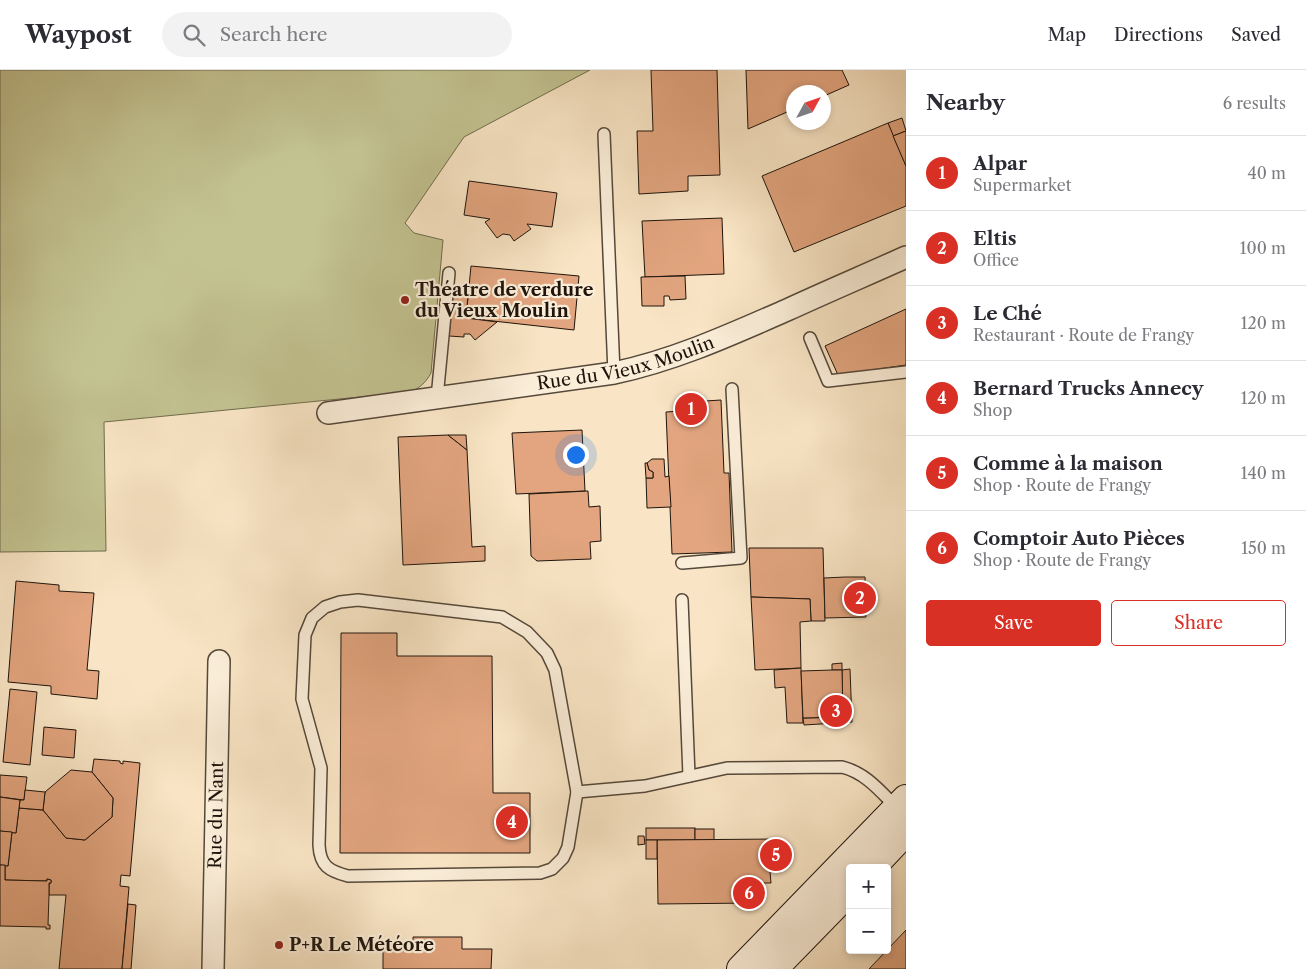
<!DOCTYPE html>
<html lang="en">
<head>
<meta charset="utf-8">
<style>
  :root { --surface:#fff; --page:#f2f2f3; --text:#2b2b33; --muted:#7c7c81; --line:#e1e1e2; --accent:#d93025 }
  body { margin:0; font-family:"Libre Caslon Text",serif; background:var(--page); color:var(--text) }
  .controls { position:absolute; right:15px; bottom:15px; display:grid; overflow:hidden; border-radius:5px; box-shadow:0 2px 8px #0003 }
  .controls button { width:45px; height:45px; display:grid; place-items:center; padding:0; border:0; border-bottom:1px solid var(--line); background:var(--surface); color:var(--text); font:25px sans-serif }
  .compass { position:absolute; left:786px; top:15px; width:45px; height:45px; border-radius:50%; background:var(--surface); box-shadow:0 2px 8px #0003; rotate:50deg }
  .you { position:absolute; left:575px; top:384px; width:18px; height:18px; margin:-12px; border:4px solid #fff; border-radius:50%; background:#1a73e8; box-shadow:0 0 0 8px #1a73e833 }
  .badge { display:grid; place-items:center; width:32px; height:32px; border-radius:50%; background:var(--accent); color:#fff; font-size:16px; font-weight:700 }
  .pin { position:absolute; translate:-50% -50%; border:2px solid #fff; box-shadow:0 1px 5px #0006 }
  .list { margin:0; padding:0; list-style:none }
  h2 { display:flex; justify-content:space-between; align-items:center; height:65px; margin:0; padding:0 20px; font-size:21px }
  h2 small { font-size:16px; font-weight:400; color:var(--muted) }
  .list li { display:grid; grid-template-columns:32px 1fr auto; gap:15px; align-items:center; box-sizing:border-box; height:75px; padding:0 20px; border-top:1px solid var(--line) }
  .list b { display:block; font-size:19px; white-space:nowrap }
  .list p { margin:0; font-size:16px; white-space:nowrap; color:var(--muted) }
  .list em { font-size:16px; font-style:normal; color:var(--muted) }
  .actions { display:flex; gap:10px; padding:15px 20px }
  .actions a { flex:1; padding:11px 0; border:1px solid var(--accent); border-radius:5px; text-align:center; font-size:18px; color:var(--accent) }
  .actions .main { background:var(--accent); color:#fff }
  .icon { flex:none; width:28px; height:28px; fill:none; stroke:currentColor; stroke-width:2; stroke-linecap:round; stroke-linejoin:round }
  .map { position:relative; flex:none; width:906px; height:899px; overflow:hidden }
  header { display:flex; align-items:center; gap:30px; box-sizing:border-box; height:70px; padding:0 25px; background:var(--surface); border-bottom:1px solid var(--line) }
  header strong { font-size:24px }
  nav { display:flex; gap:28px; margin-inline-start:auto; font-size:18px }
  .search { width:350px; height:45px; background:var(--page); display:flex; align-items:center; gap:12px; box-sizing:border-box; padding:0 18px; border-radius:28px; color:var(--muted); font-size:19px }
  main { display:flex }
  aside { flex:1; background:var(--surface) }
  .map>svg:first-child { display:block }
  .green { fill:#c3c391; stroke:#706c4e }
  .building { fill:#e2a57f; stroke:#1e140c }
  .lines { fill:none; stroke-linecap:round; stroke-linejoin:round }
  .lane-casing { stroke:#55483a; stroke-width:14 }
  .street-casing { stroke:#55483a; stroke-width:24 }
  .secondary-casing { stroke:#1e140c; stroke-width:30 }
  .lane { stroke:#fbeed9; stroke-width:11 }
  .street { stroke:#fbeed9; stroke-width:21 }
  .secondary { stroke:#fbeed9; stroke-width:28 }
  .poi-dot { fill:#8f2418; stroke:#fbeed9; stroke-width:2 }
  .labels { text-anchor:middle; stroke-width:4.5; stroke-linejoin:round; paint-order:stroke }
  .poi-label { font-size:18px; font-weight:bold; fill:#1e140c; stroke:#fbeed9; text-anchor:start }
  .street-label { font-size:18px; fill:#1e140c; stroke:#fbeed9 }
</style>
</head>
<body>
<header>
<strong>Waypost</strong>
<div class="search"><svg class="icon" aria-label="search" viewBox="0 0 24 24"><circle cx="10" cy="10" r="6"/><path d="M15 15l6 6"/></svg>Search here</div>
<nav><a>Map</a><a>Directions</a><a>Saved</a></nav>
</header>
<main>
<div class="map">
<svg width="906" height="899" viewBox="0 0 906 899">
  <rect width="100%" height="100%" fill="#f9e5c5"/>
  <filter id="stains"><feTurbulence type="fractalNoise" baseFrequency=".004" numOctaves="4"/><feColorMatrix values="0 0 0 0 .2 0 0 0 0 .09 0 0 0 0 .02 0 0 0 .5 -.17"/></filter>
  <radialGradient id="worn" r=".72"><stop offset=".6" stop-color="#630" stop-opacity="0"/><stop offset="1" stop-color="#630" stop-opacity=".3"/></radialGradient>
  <path class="green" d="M 0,0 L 590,0 L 464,67 L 405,153 L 414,163 L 443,170 L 431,303 C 426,312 421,317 411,322 L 104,352 L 106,481 L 0,482 Z"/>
  <g class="building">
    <polygon points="651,0 717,0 720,105 688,106 688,121 639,124 637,61 653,61"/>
    <polygon points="746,0 842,0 849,15 824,26 824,22 794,22 794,39 748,59"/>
    <polygon points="902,48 906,61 893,66 888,53"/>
    <polygon points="888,53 906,96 906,136 794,182 762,106"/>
    <polygon points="906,61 906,96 893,66"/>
    <polygon points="469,111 557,123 552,157 527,154 531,159 514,171 510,165 503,164 497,168 485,152 490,149 464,145"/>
    <polygon points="722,148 724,204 645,207 642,151"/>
    <polygon points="471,196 579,206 574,260 466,248"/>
    <polygon points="685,206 686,229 670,230 669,226 664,226 664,236 642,236 641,207"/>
    <polygon points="453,224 468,225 466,248 497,252 475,270 470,264 464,264 464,267 449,266"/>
    <polygon points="906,239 906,295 838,305 825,276"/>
    <polygon points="721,330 724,403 729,403 732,482 672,484 666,342 681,341 690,332"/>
    <polygon points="582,360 585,421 516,424 512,363"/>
    <polygon points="448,365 467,380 472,477 485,476 485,491 403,495 398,367"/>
    <polygon points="448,365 466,365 467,380"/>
    <polygon points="652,389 664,389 665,407 669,406 671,437 647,438 646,408 653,408 653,402 649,400 647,393"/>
    <polygon points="645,393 647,393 649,400 653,402 653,408 646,408"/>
    <polygon points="588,421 589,437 600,436 601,471 590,472 591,489 537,491 531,486 529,424"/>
    <polygon points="749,478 823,478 825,551 811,551 810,529 751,527"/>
    <polygon points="845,507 865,507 866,547 825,548 824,508"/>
    <polygon points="16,511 59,515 59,521 94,523 87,600 99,601 97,629 51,624 51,616 8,612"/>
    <polygon points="751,527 810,529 811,551 800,552 801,598 755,600"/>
    <polygon points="341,563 397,563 397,586 492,586 493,723 530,723 530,783 340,783"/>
    <polygon points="842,593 842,600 832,600 832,594"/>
    <polygon points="801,598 803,653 787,653 785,617 775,618 774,600"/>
    <polygon points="850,599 852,652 804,655 803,648 843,647 842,600"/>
    <polygon points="832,600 842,600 843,647 803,648 801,601"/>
    <polygon points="10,619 37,622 30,695 3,692"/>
    <polygon points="44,657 76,660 74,688 42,685"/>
    <polygon points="94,689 120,691 120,693 123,694 123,691 140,693 130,806 121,805 120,816 129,817 122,899 59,899 66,825 49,825 49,813 51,813 51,810 47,809 47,811 5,810 5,795 8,796 12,762 16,763 19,738 43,740 66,768 85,770 112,747 113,728 92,702"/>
    <polygon points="71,700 92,702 113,728 112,747 85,770 66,768 43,740 45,722"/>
    <polygon points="0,705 27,707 24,730 0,727"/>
    <polygon points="25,720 45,722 43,740 19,738 20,730 24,730"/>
    <polygon points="0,727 20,730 16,763 0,761"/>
    <rect x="646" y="758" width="49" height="12"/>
    <rect x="695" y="759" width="19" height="11"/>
    <polygon points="0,761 12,762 8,796 0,795"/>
    <polygon points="638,766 644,766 645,774 638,775"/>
    <polygon points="780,769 781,802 770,802 771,813 753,813 753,833 658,834 657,770"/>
    <rect x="646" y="770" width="11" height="19"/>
    <polygon points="0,795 5,795 5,810 47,811 47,809 51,810 51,813 49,813 49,825 48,855 50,855 50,859 46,859 46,857 0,856"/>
    <polygon points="128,834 136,835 131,899 122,899"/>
    <polygon points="906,860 906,899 869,899 887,880"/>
    <polygon points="413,867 462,867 462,879 492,879 491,899 383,899 383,879 413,878"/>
  </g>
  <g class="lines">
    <g class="lane-casing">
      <g id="lane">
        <polyline points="604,64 614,303"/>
        <polyline points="810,268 828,311 906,302"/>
        <polyline points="437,328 449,203"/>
        <polyline points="682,493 741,488 732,319"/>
        <path d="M 358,530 L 502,547 L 527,562 L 547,583 L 555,600 L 577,722 L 568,777 L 563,788 L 552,799 L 540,803 L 348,806 C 329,801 320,796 319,775 L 321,698 L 302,629 L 305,565 L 312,548 L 325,537 L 340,532 Z"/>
        <polyline points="682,530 689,706"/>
        <path d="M 577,722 L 645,716 L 727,698 L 842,697 C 866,703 880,721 897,738"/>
      </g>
    </g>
    <g class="street-casing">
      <g id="street">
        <path id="s1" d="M 328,343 L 614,303 C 675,290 730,265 787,240 C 826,222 866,205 906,187"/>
        <path id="s2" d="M 213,899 L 219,591"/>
      </g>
    </g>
    <g class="secondary-casing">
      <g id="secondary">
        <polyline points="871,798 906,761"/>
        <polyline points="741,899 906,729"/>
        <polyline points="773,899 850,820"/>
      </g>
    </g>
    <use href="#lane" class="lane"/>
    <use href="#street" class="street"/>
    <use href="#secondary" class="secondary"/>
  </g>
  <g class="poi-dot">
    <circle cx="405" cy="230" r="5"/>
    <circle cx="279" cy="875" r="5"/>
  </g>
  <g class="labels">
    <g class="poi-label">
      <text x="415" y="226">Théatre de verdure<tspan x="415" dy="21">du Vieux Moulin</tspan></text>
      <text x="289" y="881">P+R Le Météore</text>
    </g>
    <g class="street-label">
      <text dy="6" stroke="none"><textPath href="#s1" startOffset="302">Rue du Vieux Moulin</textPath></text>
      <text dy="6" stroke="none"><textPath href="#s2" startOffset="154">Rue du Nant</textPath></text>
    </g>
  </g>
  <rect width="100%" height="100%" filter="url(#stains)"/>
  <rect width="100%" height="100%" fill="url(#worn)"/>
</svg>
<div class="controls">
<button>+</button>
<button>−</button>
</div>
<svg class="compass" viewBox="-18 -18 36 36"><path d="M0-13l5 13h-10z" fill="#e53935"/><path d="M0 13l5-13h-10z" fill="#7c7c81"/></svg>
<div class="you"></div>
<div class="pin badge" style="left:691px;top:339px">1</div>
<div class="pin badge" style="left:860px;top:528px">2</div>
<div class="pin badge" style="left:836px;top:641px">3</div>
<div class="pin badge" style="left:512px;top:752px">4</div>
<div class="pin badge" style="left:776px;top:785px">5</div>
<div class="pin badge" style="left:749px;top:823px">6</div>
</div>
<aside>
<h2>Nearby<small>6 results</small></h2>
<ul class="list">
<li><span class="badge">1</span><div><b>Alpar</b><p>Supermarket</p></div><em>40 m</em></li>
<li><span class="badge">2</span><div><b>Eltis</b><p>Office</p></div><em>100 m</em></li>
<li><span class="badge">3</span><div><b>Le Ché</b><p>Restaurant · Route de Frangy</p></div><em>120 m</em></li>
<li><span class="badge">4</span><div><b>Bernard Trucks Annecy</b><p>Shop</p></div><em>120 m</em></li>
<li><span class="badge">5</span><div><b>Comme à la maison</b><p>Shop · Route de Frangy</p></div><em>140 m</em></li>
<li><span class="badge">6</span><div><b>Comptoir Auto Pièces</b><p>Shop · Route de Frangy</p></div><em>150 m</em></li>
</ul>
<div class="actions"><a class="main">Save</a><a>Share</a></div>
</aside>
</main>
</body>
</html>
